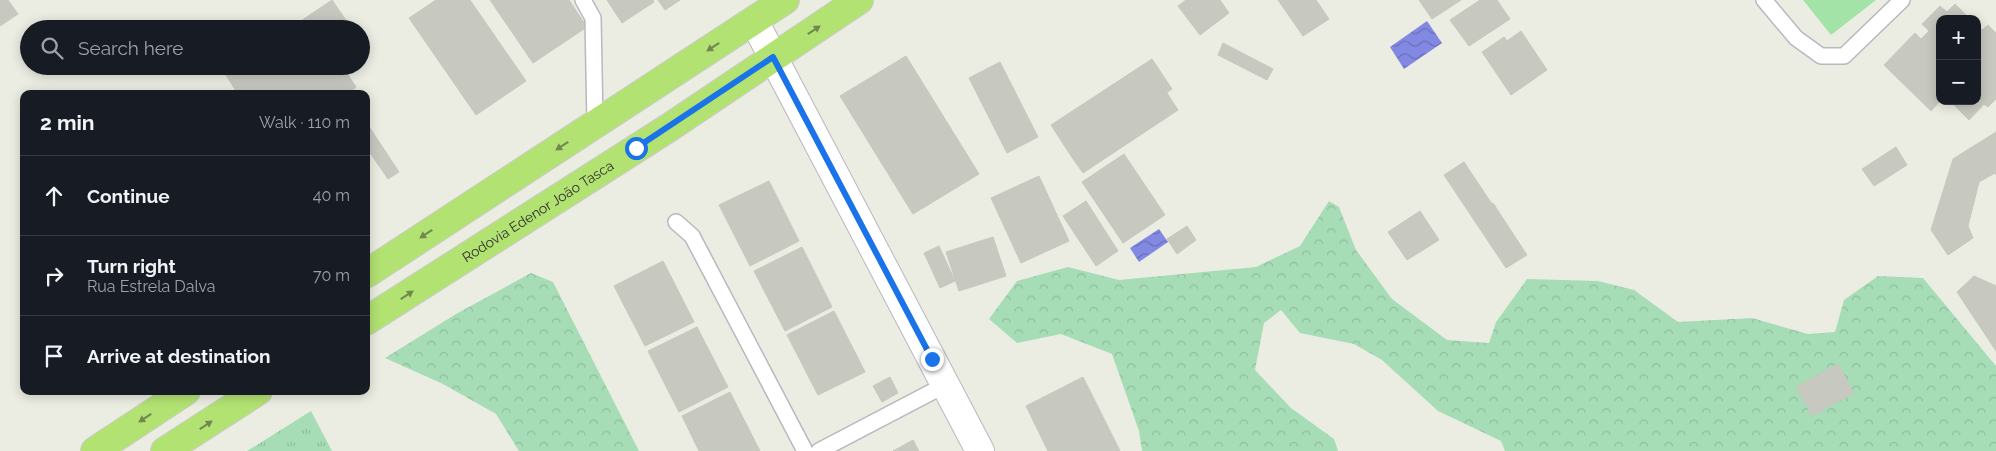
<!DOCTYPE html>
<html lang="en">
<head>
<meta charset="utf-8">
<style>
  :root { --surface:#171b24; --page:#242831; --text:#f1f3f6; --muted:#9ea1a6; --line:#363941 }
  body { margin:0; font-family:Raleway,sans-serif; background:var(--page); color:var(--text) }
  .controls { position:absolute; right:15px; top:15px; display:grid; overflow:hidden; border-radius:10px; box-shadow:0 2px 12px #0003 }
  .controls button { width:45px; height:45px; display:grid; place-items:center; padding:0; border:0; border-bottom:1px solid var(--line); background:var(--surface); color:var(--text); font:25px sans-serif }
  .stop { position:absolute; width:15px; height:15px; margin:-11px; border:4px solid #1a73e8; border-radius:50%; background:#fff }
  .stop.end { background:#1a73e8; border-color:#fff; box-shadow:0 1px 5px #0008 }
  .list { margin:0; padding:0; list-style:none }
  h2 { display:flex; justify-content:space-between; align-items:center; height:65px; margin:0; padding:0 20px; font-size:21px }
  h2 small { font-size:16px; font-weight:400; color:var(--muted) }
  .list li { display:grid; grid-template-columns:32px 1fr auto; gap:15px; align-items:center; box-sizing:border-box; height:80px; padding:0 20px; border-top:1px solid var(--line) }
  .list b { display:block; font-size:19px; white-space:nowrap }
  .list p { margin:0; font-size:16px; white-space:nowrap; color:var(--muted) }
  .list em { font-size:16px; font-style:normal; color:var(--muted) }
  .icon { flex:none; width:28px; height:28px; fill:none; stroke:currentColor; stroke-width:2; stroke-linecap:round; stroke-linejoin:round }
  .map { position:relative; flex:none; width:1996px; height:451px; overflow:hidden }
  .search { position:absolute; background:var(--surface); box-shadow:0 2px 12px #0003; left:20px; top:20px; width:350px; height:55px; display:flex; align-items:center; gap:12px; box-sizing:border-box; padding:0 18px; border-radius:28px; color:var(--muted); font-size:19px }
  .panel { position:absolute; background:var(--surface); box-shadow:0 2px 12px #0003; left:20px; top:90px; width:350px; height:305px; border-radius:10px }
  .map>svg:first-child { display:block }
  .grass { fill:url(#grass-tufts) }
  .forest { fill:url(#forest-crowns) }
  .pitch { fill:#a3e3a8 }
  .water { fill:url(#water-waves) }
  .building { fill:#c7c9c1; stroke:#c5c9bc }
  .lines { fill:none; stroke-linecap:round; stroke-linejoin:round }
  .service-casing { stroke:#bbb6c0; stroke-width:18 }
  .minor-casing { stroke:#bbb6c0; stroke-width:30 }
  .primary-casing { stroke:#cdcdcd; stroke-width:30 }
  .service { stroke:#fff; stroke-width:15 }
  .minor { stroke:#fff; stroke-width:28 }
  .primary { stroke:#b2e272; stroke-width:28 }
  .oneway { fill:#708850 }
  .route { stroke:#1a73e8; stroke-width:6 }
  .labels { text-anchor:middle; stroke-width:4; stroke-linejoin:round; paint-order:stroke }
  .street-label { font-size:14px; fill:#2e2e2e; stroke:#fff }
</style>
</head>
<body>
<div class="map">
<svg width="1996" height="451" viewBox="0 0 1996 451">
  <defs>
    <pattern id="grass-tufts" width="24" height="20" patternUnits="userSpaceOnUse" patternTransform="scale(1.25)"><rect width="24" height="20" fill="#a6ddb7"/><path d="M3 7l-1-3M5 7V3M7 7l1-3M15 17l-1-3M17 17v-4M19 17l1-3" fill="none" stroke="#8fbe9e"/></pattern>
    <pattern id="forest-crowns" width="20" height="18" patternUnits="userSpaceOnUse" patternTransform="scale(1.25)"><rect width="20" height="18" fill="#a6ddb7"/><path d="M2 6a3 3 0 1 1 6 0M12 15a3 3 0 1 1 6 0" fill="none" stroke="#8fbe9e"/></pattern>
    <pattern id="water-waves" width="16" height="10" patternUnits="userSpaceOnUse" patternTransform="scale(1.25)"><rect width="16" height="10" fill="#8289e3"/><path d="M0 5q4-4 8 0t8 0" fill="none" stroke="#6b70b8"/></pattern>
  </defs>
  <rect width="100%" height="100%" fill="#ebede2"/>
  <polygon class="grass" points="311,411 332,451 247,451"/>
  <g class="forest">
    <polygon points="1329,201 1339,207 1356,250 1392,299 1447,340 1489,343 1496,322 1527,279 1598,281 1634,290 1678,322 1752,318 1808,334 1835,332 1844,300 1878,276 1923,278 1996,366 1996,451 1505,451 1501,441 1438,411 1382,360 1354,344 1300,333 1281,310 1264,323 1255,370 1291,408 1334,439 1338,451 1142,451 1139,431 1112,354 1061,334 1017,343 989,319 1017,281 1068,267 1119,280 1256,267 1300,246"/>
    <polygon points="531,273 553,282 639,451 519,451 496,414 443,384 385,358 456,314"/>
  </g>
  <polygon class="pitch" points="1803,0 1876,0 1831,35"/>
  <g class="water">
    <polygon points="1427,21 1442,43 1404,69 1390,47"/>
    <polygon points="1159,229 1168,242 1139,262 1130,248"/>
  </g>
  <g class="building">
    <polygon points="0,0 8,0 18,14 0,26"/>
    <polygon points="332,0 352,29 289,29"/>
    <polygon points="436,0 470,0 526,81 476,115 409,18"/>
    <polygon points="490,0 569,0 587,27 533,63"/>
    <polygon points="607,0 653,0 654,2 622,23"/>
    <polygon points="658,0 680,0 665,10"/>
    <polygon points="1186,0 1220,0 1229,13 1200,35 1178,6"/>
    <polygon points="1278,0 1316,0 1329,19 1303,36"/>
    <polygon points="1419,0 1461,0 1432,19"/>
    <polygon points="1480,0 1497,0 1510,19 1469,46 1450,20"/>
    <polygon points="1955,4 1970,19 1940,19 1940,101 1931,111 1884,65 1915,33 1921,39 1929,31 1922,24 1940,6 1947,12"/>
    <polygon points="1988,25 1996,33 1996,99 1988,107 1984,104 1969,120 1950,101 1977,101 1977,26 1982,30"/>
    <polygon points="1521,31 1547,70 1511,95 1482,52 1504,37 1507,41"/>
    <polygon points="1223,43 1273,69 1267,80 1218,55"/>
    <polygon points="906,56 979,174 913,214 840,96"/>
    <polygon points="1152,59 1172,89 1071,156 1051,125"/>
    <polygon points="1000,62 1038,137 1007,153 969,78"/>
    <polygon points="232,66 342,66 356,87 347,94 238,94 224,72"/>
    <polygon points="1167,93 1178,110 1083,173 1071,156"/>
    <polygon points="366,122 399,172 388,179 366,147"/>
    <polygon points="1996,132 1996,175 1995,173 1979,182 1968,226 1973,238 1948,255 1931,230 1953,159"/>
    <polygon points="1896,147 1907,165 1874,186 1862,169"/>
    <polygon points="1124,154 1165,215 1123,243 1082,182"/>
    <polygon points="1464,162 1492,204 1472,217 1444,175"/>
    <polygon points="1039,176 1069,241 1021,263 991,198"/>
    <polygon points="769,181 799,241 750,266 719,205"/>
    <polygon points="1086,201 1118,251 1096,266 1063,216"/>
    <polygon points="1493,203 1527,255 1506,268 1472,217"/>
    <polygon points="1420,211 1439,240 1407,260 1388,232"/>
    <polygon points="1187,226 1196,240 1177,254 1167,239"/>
    <polygon points="993,237 1006,276 959,291 946,252"/>
    <polygon points="939,246 955,281 940,288 924,253"/>
    <polygon points="802,247 832,307 785,331 754,271"/>
    <polygon points="663,261 694,322 645,346 614,286"/>
    <polygon points="1974,276 1996,286 1996,351 1957,292"/>
    <polygon points="834,311 865,372 818,395 787,335"/>
    <polygon points="697,327 728,387 679,412 648,351"/>
    <polygon points="1838,364 1854,393 1812,416 1796,387"/>
    <polygon points="890,377 898,393 882,402 873,386"/>
    <polygon points="1083,377 1120,451 1048,451 1026,406"/>
    <polygon points="730,392 760,451 699,451 682,416"/>
    <polygon points="913,440 919,451 893,451"/>
  </g>
  <g class="lines">
    <g class="service-casing">
      <g id="service">
        <polyline points="583,0 593,18 595,124"/>
        <polyline points="1764,0 1796,38 1821,56 1844,56 1902,0"/>
        <polyline points="676,222 692,236 805,451"/>
        <polyline points="819,451 945,385"/>
      </g>
    </g>
    <g class="minor-casing">
      <polyline id="minor" points="754,21 980,451"/>
    </g>
    <g class="primary-casing">
      <g id="primary">
        <polyline points="366,274 785,0"/>
        <path id="s1" d="M 366,321 L 670,127 L 859,0"/>
        <polyline points="95,451 186,391"/>
        <polyline points="165,451 258,391"/>
      </g>
    </g>
    <use href="#service" class="service"/>
    <use href="#minor" class="minor"/>
    <use href="#primary" class="primary"/>
  </g>
  <defs><path id="oneway-solid" d="M-6-.8H1V-3.2L6.5 0L1 3.2V.8H-6Z" transform="scale(1.25)"/></defs>
  <g class="oneway">
    <use href="#oneway-solid" transform="translate(814 30) rotate(-33)"/>
    <use href="#oneway-solid" transform="translate(713 47) rotate(147)"/>
    <use href="#oneway-solid" transform="translate(562 146) rotate(147)"/>
    <use href="#oneway-solid" transform="translate(426 234) rotate(147)"/>
    <use href="#oneway-solid" transform="translate(407 295) rotate(-33)"/>
    <use href="#oneway-solid" transform="translate(145 418) rotate(147)"/>
    <use href="#oneway-solid" transform="translate(206 425) rotate(-33)"/>
  </g>
  <g class="lines">
    <polyline class="route" points="636,148 773,57 932,359"/>
  </g>
  <g class="labels">
    <g class="street-label">
      <text dy="5" stroke="none"><textPath href="#s1" startOffset="204">Rodovia Edenor João Tasca</textPath></text>
    </g>
  </g>
</svg>
<div class="controls">
<button>+</button>
<button>−</button>
</div>
<div class="stop" style="left:636px;top:148px"></div>
<div class="stop end" style="left:932px;top:359px"></div>
<div class="search"><svg class="icon" aria-label="search" viewBox="0 0 24 24"><circle cx="10" cy="10" r="6"/><path d="M15 15l6 6"/></svg>Search here</div>
<section class="panel">
<h2>2 min<small>Walk · 110 m</small></h2>
<ul class="list">
<li><svg class="icon" aria-label="ahead" viewBox="0 0 24 24"><path d="M12 20V5M6 11l6-6 6 6"/></svg><div><b>Continue</b></div><em>40 m</em></li>
<li><svg class="icon" aria-label="right" viewBox="0 0 24 24"><path d="M7 20v-9h11M14 6l5 5-5 5"/></svg><div><b>Turn right</b><p>Rua Estrela Dalva</p></div><em>70 m</em></li>
<li><svg class="icon" aria-label="arrive" viewBox="0 0 24 24"><path d="M6 21V4h12l-3 4 3 4H6"/></svg><div><b>Arrive at destination</b></div></li>
</ul>
</section>
</div>
</body>
</html>
